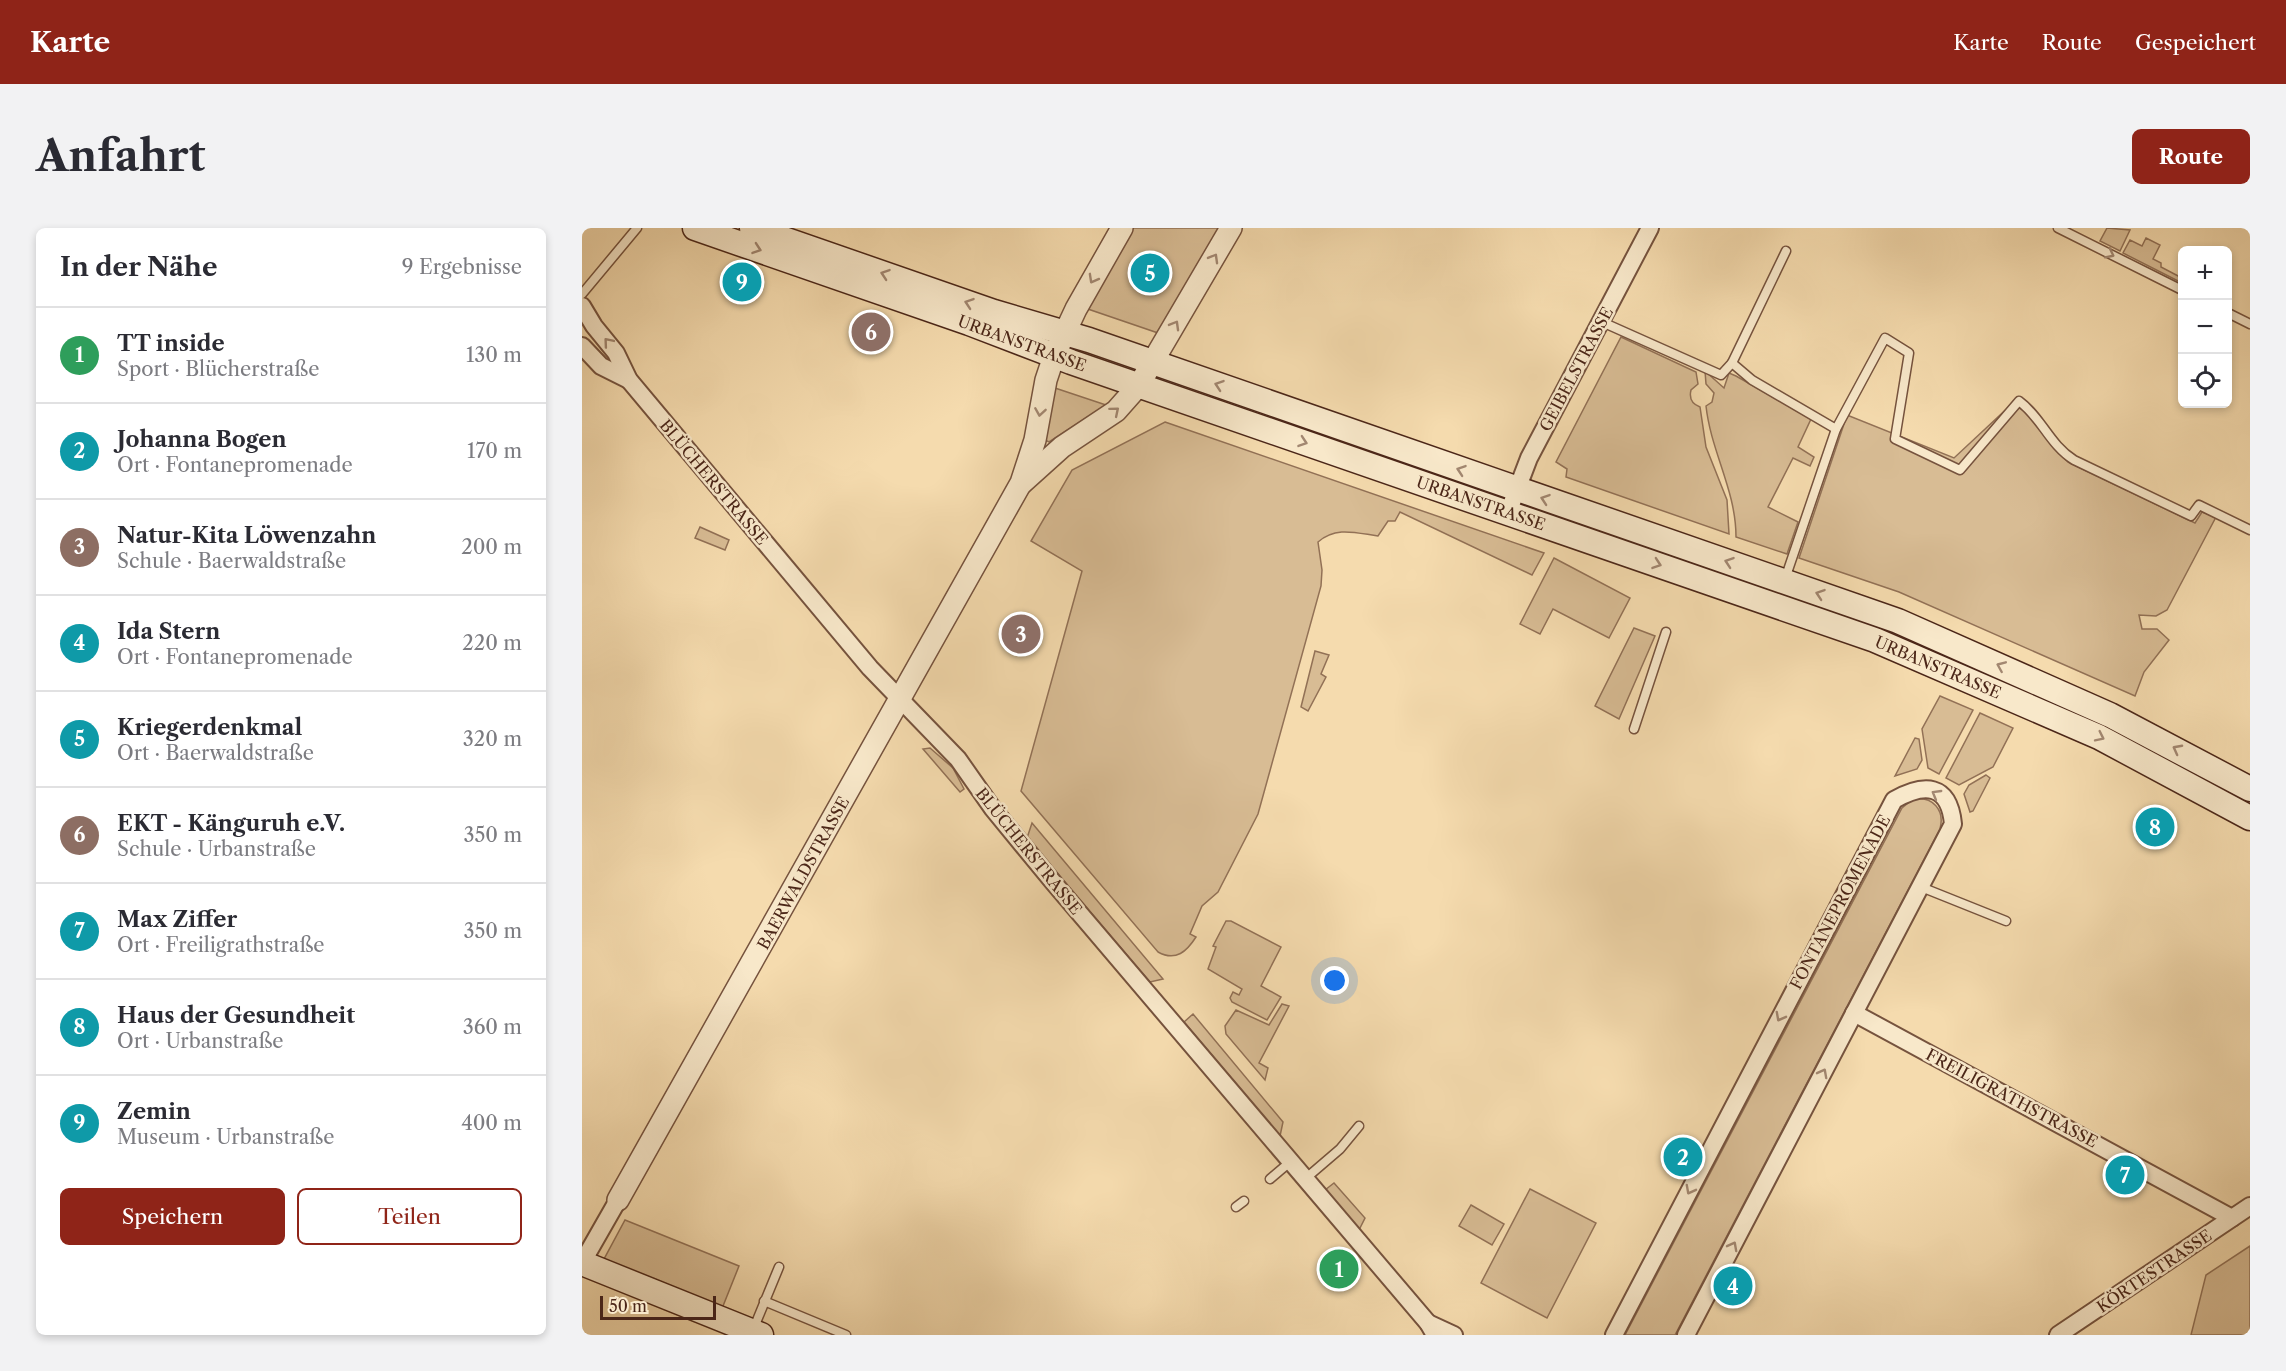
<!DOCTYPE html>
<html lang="de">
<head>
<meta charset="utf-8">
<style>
  :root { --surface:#fff; --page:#f2f2f3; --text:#2b2b33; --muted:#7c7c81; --line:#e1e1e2; --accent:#8f2418 }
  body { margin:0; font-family:"Libre Caslon Text",serif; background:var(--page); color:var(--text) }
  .controls { position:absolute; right:18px; top:18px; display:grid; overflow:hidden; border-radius:9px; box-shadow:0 3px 9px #0003 }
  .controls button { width:54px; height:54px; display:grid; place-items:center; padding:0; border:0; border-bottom:2px solid var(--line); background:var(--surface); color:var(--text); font:30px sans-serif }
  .scale { position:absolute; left:18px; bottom:15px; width:116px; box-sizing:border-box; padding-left:6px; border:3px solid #4b2618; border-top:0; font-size:16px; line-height:21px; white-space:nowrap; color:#4b2618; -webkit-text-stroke:4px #f8e8ca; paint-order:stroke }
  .you { position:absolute; left:753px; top:753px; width:21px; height:21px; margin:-15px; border:4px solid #fff; border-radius:50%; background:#1a73e8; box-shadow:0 0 0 9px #1a73e833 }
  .badge { display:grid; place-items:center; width:39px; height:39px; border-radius:50%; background:var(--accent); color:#fff; font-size:20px; font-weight:700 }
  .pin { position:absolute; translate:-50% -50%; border:3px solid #fff; box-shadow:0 2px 6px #0006 }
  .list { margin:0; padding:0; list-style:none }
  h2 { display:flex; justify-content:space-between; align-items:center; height:78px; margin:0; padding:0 24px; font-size:26px }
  h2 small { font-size:20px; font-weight:400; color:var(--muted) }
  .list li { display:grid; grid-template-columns:39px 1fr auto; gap:18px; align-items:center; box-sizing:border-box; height:96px; padding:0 24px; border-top:2px solid var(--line) }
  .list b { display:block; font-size:22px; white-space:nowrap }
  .list p { margin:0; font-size:20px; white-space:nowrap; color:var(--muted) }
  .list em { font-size:20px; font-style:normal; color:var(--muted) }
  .actions { display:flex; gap:12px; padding:18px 24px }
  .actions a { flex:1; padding:14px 0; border:2px solid var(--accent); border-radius:9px; text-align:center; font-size:21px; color:var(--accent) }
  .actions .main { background:var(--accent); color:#fff }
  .icon { flex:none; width:33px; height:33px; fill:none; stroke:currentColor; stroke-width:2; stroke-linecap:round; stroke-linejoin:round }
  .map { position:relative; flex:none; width:1668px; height:1107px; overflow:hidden; border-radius:9px }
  header { display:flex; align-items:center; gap:36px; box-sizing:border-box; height:84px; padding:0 30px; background:var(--accent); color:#fff }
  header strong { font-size:28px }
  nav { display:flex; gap:33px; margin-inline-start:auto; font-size:21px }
  .intro { display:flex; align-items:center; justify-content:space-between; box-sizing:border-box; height:144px; padding:0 36px }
  h1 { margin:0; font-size:42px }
  .button { padding:15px 27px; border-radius:9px; background:var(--accent); color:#fff; font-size:21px; font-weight:700 }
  main { display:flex; gap:36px; padding:0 36px }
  aside { flex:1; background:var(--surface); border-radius:9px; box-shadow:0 3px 9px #0003 }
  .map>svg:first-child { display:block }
  .green { fill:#d8bc94; stroke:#927156; stroke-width:1.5 }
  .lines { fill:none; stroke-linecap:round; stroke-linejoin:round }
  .service-casing { stroke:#76533e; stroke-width:11 }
  .minor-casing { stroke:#76533e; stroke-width:20 }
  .tertiary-casing { stroke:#76533e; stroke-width:24 }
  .secondary-casing { stroke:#4b2618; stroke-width:27 }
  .service { stroke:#f8e8ca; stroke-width:8 }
  .minor { stroke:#f8e8ca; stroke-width:16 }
  .tertiary { stroke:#f8e8ca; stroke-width:21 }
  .secondary { stroke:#f8e8ca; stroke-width:24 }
  .oneway { stroke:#a28771 }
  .labels { text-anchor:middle; stroke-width:5; stroke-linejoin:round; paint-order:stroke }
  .street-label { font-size:16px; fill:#4b2618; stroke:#f8e8ca }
</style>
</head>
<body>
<header>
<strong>Karte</strong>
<nav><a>Karte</a><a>Route</a><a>Gespeichert</a></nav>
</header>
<div class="intro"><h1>Anfahrt</h1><a class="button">Route</a></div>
<main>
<aside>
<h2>In der Nähe<small>9 Ergebnisse</small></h2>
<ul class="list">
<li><span class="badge" style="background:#2e9e5b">1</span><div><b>TT inside</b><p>Sport · Blücherstraße</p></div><em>130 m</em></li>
<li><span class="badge" style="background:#0f9aa8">2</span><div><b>Johanna Bogen</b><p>Ort · Fontanepromenade</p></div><em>170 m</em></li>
<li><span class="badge" style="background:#8d6e63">3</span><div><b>Natur-Kita Löwenzahn</b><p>Schule · Baerwaldstraße</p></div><em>200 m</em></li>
<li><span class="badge" style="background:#0f9aa8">4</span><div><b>Ida Stern</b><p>Ort · Fontanepromenade</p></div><em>220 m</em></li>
<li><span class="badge" style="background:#0f9aa8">5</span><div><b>Kriegerdenkmal</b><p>Ort · Baerwaldstraße</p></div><em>320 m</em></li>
<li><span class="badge" style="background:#8d6e63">6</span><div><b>EKT - Känguruh e.V.</b><p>Schule · Urbanstraße</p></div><em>350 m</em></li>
<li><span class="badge" style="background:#0f9aa8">7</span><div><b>Max Ziffer</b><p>Ort · Freiligrathstraße</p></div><em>350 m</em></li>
<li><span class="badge" style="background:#0f9aa8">8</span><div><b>Haus der Gesundheit</b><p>Ort · Urbanstraße</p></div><em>360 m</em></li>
<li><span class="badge" style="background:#0f9aa8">9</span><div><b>Zemin</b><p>Museum · Urbanstraße</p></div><em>400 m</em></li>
</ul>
<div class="actions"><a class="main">Speichern</a><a>Teilen</a></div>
</aside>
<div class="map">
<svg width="1668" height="1107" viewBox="0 0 1668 1107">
  <rect width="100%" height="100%" fill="#f5dbae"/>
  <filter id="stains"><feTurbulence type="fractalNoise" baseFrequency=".00333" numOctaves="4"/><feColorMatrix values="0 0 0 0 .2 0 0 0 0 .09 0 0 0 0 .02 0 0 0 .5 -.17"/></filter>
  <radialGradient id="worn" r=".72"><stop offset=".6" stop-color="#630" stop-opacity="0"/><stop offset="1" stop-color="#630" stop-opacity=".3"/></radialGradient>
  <g class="green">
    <polygon points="544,0 644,0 582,107 500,79"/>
    <polygon points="1525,0 1548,2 1538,23 1518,13"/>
    <polygon points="1564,10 1578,17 1571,31 1579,35 1579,39 1600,50 1600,55 1541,25 1548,12 1560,18"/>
    <path d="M 1039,109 L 1114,144 L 1116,156 L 1109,162 C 1107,170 1110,176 1118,179 L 1124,219 L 1145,272 L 1147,306 L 984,249 L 985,241 L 974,234 Z"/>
    <path d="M 1123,143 L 1142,160 L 1147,145 L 1154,148 L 1229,191 L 1216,219 L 1232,229 L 1228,238 L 1211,230 L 1186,279 L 1216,294 L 1205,326 L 1154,309 C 1154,262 1129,224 1124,178 L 1130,174 L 1132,165 L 1124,156 Z"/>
    <polygon points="470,159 524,177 467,214 463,212"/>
    <path d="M 1430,176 C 1457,188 1464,214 1486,234 L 1613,295 L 1620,284 L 1634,289 L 1585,382 L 1574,388 L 1557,387 L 1560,401 L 1575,401 L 1587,412 L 1562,444 L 1553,468 L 1317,364 L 1217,330 L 1265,187 L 1372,230 Z"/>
    <path d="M 583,194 L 962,325 L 950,347 L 818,284 L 813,293 L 806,293 L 796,308 C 774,305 754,298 736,314 L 740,342 L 739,358 L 676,586 L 636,664 L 620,678 L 608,706 L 614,709 C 605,723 594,734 576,724 L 439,563 L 500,343 L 449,313 L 490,242 Z"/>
    <polygon points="1012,295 1272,383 1471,467 1466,477 1008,306"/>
    <polygon points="118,299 147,312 143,322 113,310"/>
    <polygon points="972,330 1048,370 1027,410 971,381 958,406 938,396"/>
    <polygon points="1052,400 1073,408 1037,491 1013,478"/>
    <polygon points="733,423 747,427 739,446 744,449 726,483 719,479"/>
    <polygon points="1358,468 1391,482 1357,546 1346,540 1340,501"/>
    <polygon points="1398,485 1431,500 1411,539 1377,557 1364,550"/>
    <polygon points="1333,510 1337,511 1340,532 1335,541 1313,548"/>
    <polygon points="348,520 371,540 382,561 378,564 341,521"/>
    <polygon points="1404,547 1408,550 1391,583 1388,584 1382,566 1387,557"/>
    <path d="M 1331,571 C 1351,568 1363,582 1358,601 L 1093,1107 L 1043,1107 L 1320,580 Z"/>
    <polygon points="450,595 581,751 568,754 445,610"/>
    <polygon points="644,693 649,693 699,719 679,758 699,769 685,792 650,774 648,770 651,764 657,767 660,761 626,741 634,719 631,718"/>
    <polygon points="700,776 707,778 677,835 686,840 683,852 644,806 643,798 654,782 687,797"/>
    <polygon points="611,786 701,894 698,908 602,794"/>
    <polygon points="752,955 783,990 777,1002 743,962"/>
    <polygon points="948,961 1014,995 965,1090 899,1055"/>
    <polygon points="889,977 922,996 910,1017 877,998"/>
    <polygon points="43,992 157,1038 139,1083 21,1033"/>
    <polygon points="1668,1018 1668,1107 1609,1107 1624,1047"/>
  </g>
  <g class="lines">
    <g class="service-casing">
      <g id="service">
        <polyline points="1476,0 1600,62"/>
        <path d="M 1204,23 L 1150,135 L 1170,152 L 1254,201 L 1303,110 L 1327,125 L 1313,211 L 1378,242 L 1437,173 C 1460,190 1467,216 1492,232 L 1609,288 L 1617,277 L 1668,302"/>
        <polyline points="0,66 55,0"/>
        <polyline points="1646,85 1668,96"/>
        <polyline points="1020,94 1139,147 1150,135"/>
        <polyline points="1203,351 1254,201"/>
        <polyline points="1052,501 1084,404"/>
        <polyline points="1339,659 1424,693"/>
        <polyline points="688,951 708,934"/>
        <polyline points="723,951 758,921 777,898"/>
        <polyline points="654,979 662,973"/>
        <polyline points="182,1073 264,1107"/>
        <polyline points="171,1102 197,1039"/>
      </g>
    </g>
    <g class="minor-casing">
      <g id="minor">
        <polyline points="0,78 12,98 34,125 47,152 288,440 376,531 411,581 471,654 846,1095 853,1107"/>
        <polyline points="0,118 19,138 47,152"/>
        <polyline points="926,285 947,230 1068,0"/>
        <polyline points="1272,785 1650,990"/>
        <polyline points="0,1035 36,972"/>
        <polyline points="846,1095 872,1107"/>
        <path d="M 1032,1107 L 1312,572 C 1342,555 1367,555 1371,596 L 1104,1107"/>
        <polyline points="1476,1107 1668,978"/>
      </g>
    </g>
    <g class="tertiary-casing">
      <g id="tertiary">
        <polyline points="440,255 480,219 534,183 557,157 649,0"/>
        <polyline points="36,972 439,255 453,212 464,152 472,128 494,81 540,0"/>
      </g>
    </g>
    <g class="secondary-casing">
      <g id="secondary">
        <polyline points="113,0 387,95 489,134 1293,412 1517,509 1668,590"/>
        <polyline points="170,0 412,84 507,112 1316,393 1528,487 1668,561"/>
        <polyline points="0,1035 179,1107"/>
      </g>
    </g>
    <use href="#service" class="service"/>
    <use href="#minor" class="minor"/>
    <use href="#tertiary" class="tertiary"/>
    <use href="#secondary" class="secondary"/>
  </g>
  <defs><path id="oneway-chevron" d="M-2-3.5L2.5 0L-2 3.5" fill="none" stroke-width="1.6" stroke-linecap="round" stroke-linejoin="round" transform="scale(1.5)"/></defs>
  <g class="oneway">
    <use href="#oneway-chevron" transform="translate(175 21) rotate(19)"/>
    <use href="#oneway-chevron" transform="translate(1528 26) rotate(27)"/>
    <use href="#oneway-chevron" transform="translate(632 30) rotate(-60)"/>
    <use href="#oneway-chevron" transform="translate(303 46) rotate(-161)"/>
    <use href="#oneway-chevron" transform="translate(511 51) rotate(119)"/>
    <use href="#oneway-chevron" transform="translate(387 75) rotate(-161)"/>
    <use href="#oneway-chevron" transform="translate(593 97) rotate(-60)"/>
    <use href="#oneway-chevron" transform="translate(26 114) rotate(-130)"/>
    <use href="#oneway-chevron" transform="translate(637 157) rotate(-161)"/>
    <use href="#oneway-chevron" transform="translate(533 183) rotate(-40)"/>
    <use href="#oneway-chevron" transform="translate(458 184) rotate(99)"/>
    <use href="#oneway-chevron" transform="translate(721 214) rotate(19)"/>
    <use href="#oneway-chevron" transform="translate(879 242) rotate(-161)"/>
    <use href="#oneway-chevron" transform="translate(963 271) rotate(-161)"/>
    <use href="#oneway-chevron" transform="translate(1147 334) rotate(-161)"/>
    <use href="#oneway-chevron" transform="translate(1075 336) rotate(19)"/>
    <use href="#oneway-chevron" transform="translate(1238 366) rotate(-161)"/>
    <use href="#oneway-chevron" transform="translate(1419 438) rotate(-157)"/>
    <use href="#oneway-chevron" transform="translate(1518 509) rotate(26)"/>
    <use href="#oneway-chevron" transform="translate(1595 521) rotate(-152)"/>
    <use href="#oneway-chevron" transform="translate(1354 566) rotate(-150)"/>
    <use href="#oneway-chevron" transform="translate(1198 789) rotate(118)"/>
    <use href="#oneway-chevron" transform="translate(1241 845) rotate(-62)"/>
    <use href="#oneway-chevron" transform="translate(1108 962) rotate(118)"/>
    <use href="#oneway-chevron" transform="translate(1151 1018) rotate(-62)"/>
  </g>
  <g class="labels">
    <g class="street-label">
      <text transform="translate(440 115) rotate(20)" y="6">URBANSTRASSE</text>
      <text transform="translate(994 141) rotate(-62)" y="6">GEIBELSTRASSE</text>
      <text transform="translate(132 254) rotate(50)" y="6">BLÜCHERSTRASSE</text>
      <text transform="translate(899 275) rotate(19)" y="6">URBANSTRASSE</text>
      <text transform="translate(1356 439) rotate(23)" y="6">URBANSTRASSE</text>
      <text transform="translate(447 623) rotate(51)" y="6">BLÜCHERSTRASSE</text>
      <text transform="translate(221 645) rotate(-61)" y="6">BAERWALDSTRASSE</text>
      <text transform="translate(1258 674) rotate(-62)" y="6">FONTANEPROMENADE</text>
      <text transform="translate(1430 870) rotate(28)" y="6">FREILIGRATHSTRASSE</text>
      <text transform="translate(1572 1043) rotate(-34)" y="6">KÖRTESTRASSE</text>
    </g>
  </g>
  <rect width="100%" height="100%" filter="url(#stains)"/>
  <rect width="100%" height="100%" fill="url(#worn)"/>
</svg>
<div class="controls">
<button>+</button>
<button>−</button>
<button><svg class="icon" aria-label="locate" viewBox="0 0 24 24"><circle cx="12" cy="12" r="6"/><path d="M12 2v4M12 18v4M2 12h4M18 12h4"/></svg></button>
</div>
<div class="scale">50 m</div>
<div class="you"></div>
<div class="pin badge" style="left:757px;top:1041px;background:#2e9e5b">1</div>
<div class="pin badge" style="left:1101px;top:929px;background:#0f9aa8">2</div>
<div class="pin badge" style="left:439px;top:406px;background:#8d6e63">3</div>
<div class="pin badge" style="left:1151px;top:1058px;background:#0f9aa8">4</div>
<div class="pin badge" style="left:568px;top:45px;background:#0f9aa8">5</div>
<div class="pin badge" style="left:289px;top:104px;background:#8d6e63">6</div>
<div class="pin badge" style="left:1543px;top:947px;background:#0f9aa8">7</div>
<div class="pin badge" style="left:1573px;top:599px;background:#0f9aa8">8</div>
<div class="pin badge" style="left:160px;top:54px;background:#0f9aa8">9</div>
</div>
</main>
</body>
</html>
